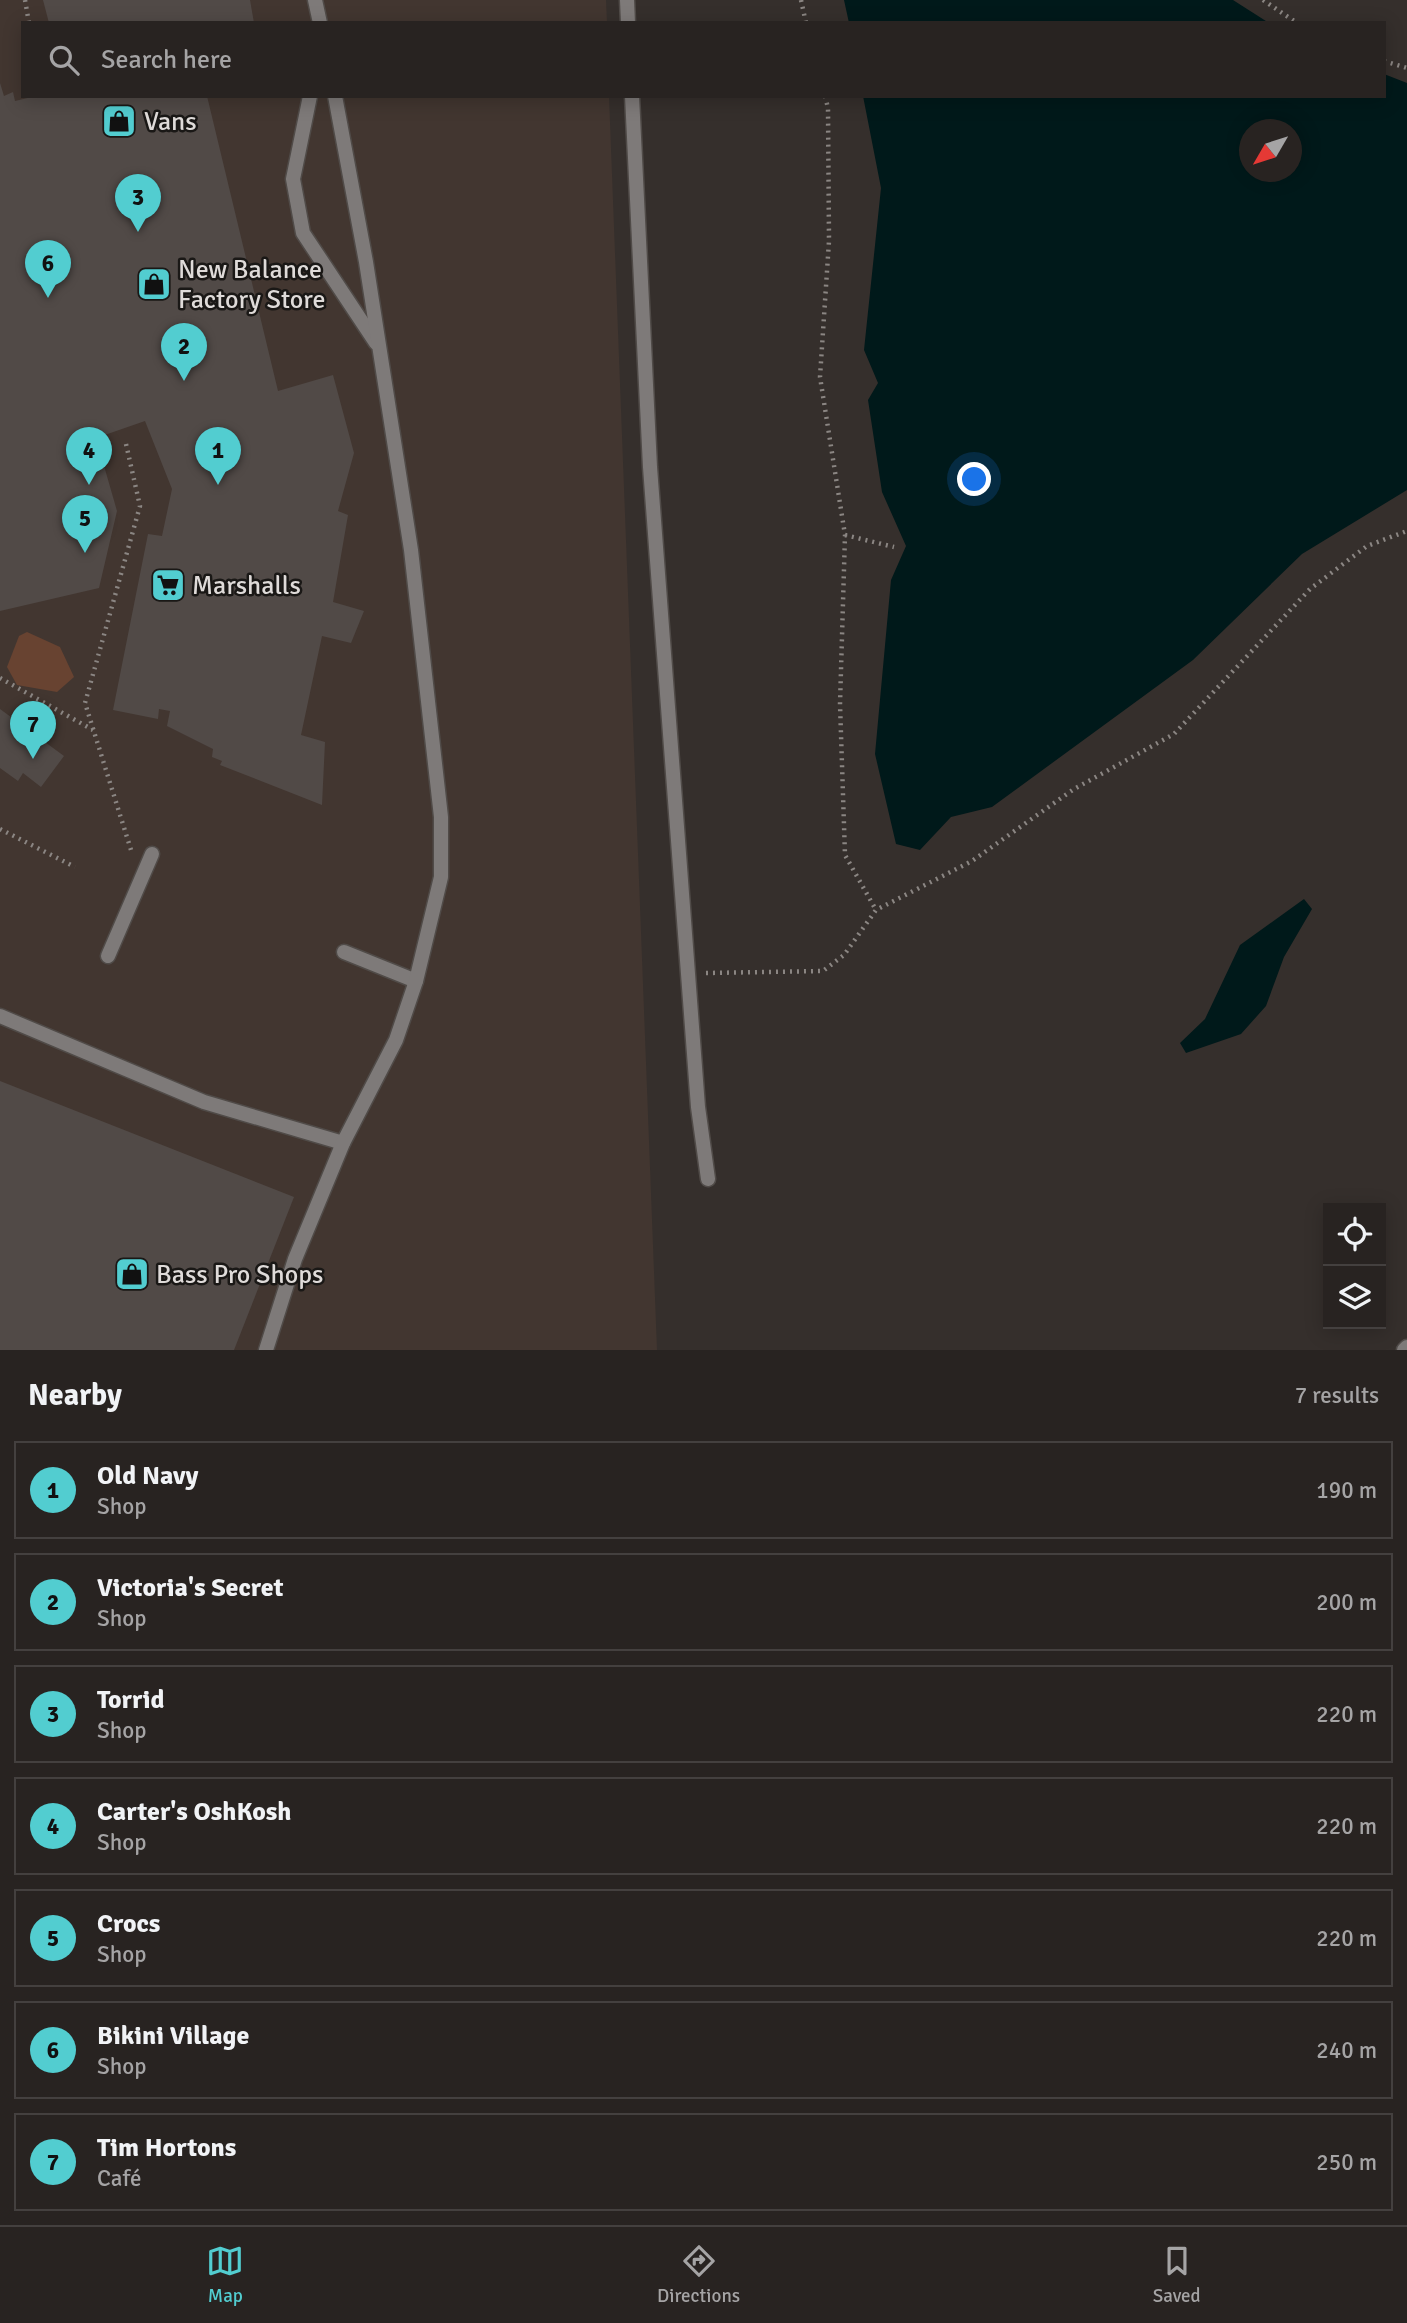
<!DOCTYPE html>
<html lang="en">
<head>
<meta charset="utf-8">
<style>
  :root { --surface:#282321; --page:#302b2a; --text:#f1f3f6; --muted:#a5a4a5; --line:#44403f; --accent:#52cdd0 }
  body { margin:0; font-family:Signika,sans-serif; background:var(--page); color:var(--text) }
  .controls { position:absolute; right:21px; bottom:21px; display:grid; overflow:hidden; border-radius:0px; box-shadow:0 4px 18px #0003 }
  .controls button { width:63px; height:63px; display:grid; place-items:center; padding:0; border:0; border-bottom:2px solid var(--line); background:var(--surface); color:var(--text); font:35px sans-serif }
  .compass { position:absolute; left:1239px; top:119px; width:63px; height:63px; border-radius:50%; background:var(--surface); box-shadow:0 4px 18px #0003; rotate:231deg }
  .you { position:absolute; left:975px; top:480px; width:24px; height:24px; margin:-18px; border:5px solid #fff; border-radius:50%; background:#1a73e8; box-shadow:0 0 0 10px #1a73e833 }
  .badge { display:grid; place-items:center; width:46px; height:46px; border-radius:50%; background:var(--accent); color:#111; font-size:23px; font-weight:700 }
  .pin { position:absolute; translate:-50% -58px; filter:drop-shadow(0 2px 4px #0008) }
  .pin::after { content:''; position:absolute; top:37px; width:24px; height:21px; background:inherit; clip-path:polygon(0 0,100% 0,50% 100%) }
  .list { margin:0; padding:0; list-style:none }
  h2 { display:flex; justify-content:space-between; align-items:center; height:91px; margin:0; padding:0 28px; font-size:30px }
  h2 small { font-size:23px; font-weight:400; color:var(--muted) }
  .list li { display:grid; grid-template-columns:46px 1fr auto; gap:21px; align-items:center; box-sizing:border-box; height:98px; margin:0 14px 14px; padding:0 14px; border:2px solid var(--line); border-radius:0px }
  .list b { display:block; font-size:26px; white-space:nowrap }
  .list p { margin:0; font-size:23px; white-space:nowrap; color:var(--muted) }
  .list em { font-size:23px; font-style:normal; color:var(--muted) }
  .icon { flex:none; width:38px; height:38px; fill:none; stroke:currentColor; stroke-width:2; stroke-linecap:round; stroke-linejoin:round }
  .map { position:relative; flex:none; width:1407px; height:1350px; overflow:hidden }
  .search { position:absolute; background:var(--surface); box-shadow:0 4px 18px #0003; left:21px; right:21px; top:21px; height:77px; display:flex; align-items:center; gap:18px; box-sizing:border-box; padding:0 24px; border-radius:0px; color:var(--muted); font-size:26px }
  .sheet { height:875px; background:var(--surface) }
  nav { display:flex; justify-content:space-around; align-items:center; box-sizing:border-box; height:98px; border-top:2px solid var(--line); background:var(--surface); font-size:19px; color:var(--muted) }
  nav a { display:grid; justify-items:center; gap:4px }
  nav .on { color:var(--accent) }
  .map>svg:first-child { display:block }
  .built { fill:#423630 }
  .green { fill:#684331 }
  .water { fill:#00191a; fill-rule:evenodd }
  .building { fill:#514a47 }
  .lines { fill:none; stroke-linecap:round; stroke-linejoin:round }
  .service-casing { stroke:#504b48; stroke-width:17 }
  .minor-casing { stroke:#504b48; stroke-width:17 }
  .tertiary-casing { stroke:#504b48; stroke-width:17 }
  .path { stroke:#8b8683; stroke-width:4.5; stroke-dasharray:2 5; stroke-linecap:butt }
  .service { stroke:#7e7a79; stroke-width:14 }
  .minor { stroke:#7e7a79; stroke-width:14 }
  .tertiary { stroke:#7e7a79; stroke-width:14 }
  .labels { text-anchor:middle; stroke-width:5; stroke-linejoin:round; paint-order:stroke }
  .poi-label { font-size:26px; fill:#dfdbd9; stroke:#1a1816; text-anchor:start }
</style>
</head>
<body>
<div class="map">
<svg width="1407" height="1350" viewBox="0 0 1407 1350">
  <rect width="100%" height="100%" fill="#352f2c"/>
  <polygon class="built" points="0,0 606,0 607,23 23,23 23,96 609,96 657,1350 0,1350"/>
  <polygon class="green" points="27,632 60,647 74,677 57,692 17,685 7,667 19,636"/>
  <g class="water">
    <polygon points="844,0 1233,0 1269,23 849,23"/>
    <path d="M 1384,74 L 1407,83 L 1407,490 L 1302,554 L 1193,660 L 992,807 L 951,817 L 920,850 L 896,844 L 875,754 L 891,580 L 906,546 L 882,492 L 868,400 L 878,383 L 864,350 L 881,188 L 863,96 L 1384,96 ZM 1250,130 L 1292,130 L 1292,172 L 1250,172 Z"/>
    <polygon points="1304,899 1312,909 1284,957 1266,1006 1241,1034 1186,1053 1180,1043 1205,1019 1240,945"/>
  </g>
  <g class="building">
    <polygon points="43,0 250,0 254,23 49,23"/>
    <polygon points="0,83 4,96 13,92 15,101 36,96 207,96 278,391 333,375 354,453 338,511 348,515 333,602 364,611 351,643 322,636 301,735 325,742 322,805 220,765 222,761 212,757 213,749 167,726 170,711 159,709 158,719 113,710 148,534 162,536 172,489 145,421 96,438 117,511 99,588 0,611"/>
    <polygon points="0,709 64,756 41,787 23,773 18,781 0,768"/>
    <polygon points="0,1081 294,1197 234,1350 0,1350"/>
  </g>
  <g class="lines">
    <g class="service-casing">
      <g id="service">
        <polyline points="315,0 320,23"/>
        <polyline points="310,96 293,179 303,233 376,343"/>
        <polyline points="344,952 416,981"/>
        <polyline points="108,956 152,854"/>
        <polyline points="0,1016 204,1102 343,1143"/>
        <polyline points="266,1350 295,1259 343,1143 396,1040 416,981 441,877 441,817 411,550 366,262 335,96"/>
      </g>
    </g>
    <g class="minor-casing">
      <g id="minor">
        <polyline points="627,0 628,23"/>
        <polyline points="632,96 650,467 698,1107 708,1179"/>
      </g>
    </g>
    <g class="tertiary-casing">
      <polyline id="tertiary" points="1404,1350 1407,1347"/>
    </g>
    <g class="path">
      <polyline points="25,0 29,23"/>
      <polyline points="801,0 806,23"/>
      <polyline points="1263,0 1297,23"/>
      <polyline points="1384,61 1407,68"/>
      <polyline points="825,96 828,108 829,241 820,377 845,535 840,704 845,855 876,910"/>
      <polyline points="126,444 140,506 85,703 131,850"/>
      <polyline points="845,535 894,547"/>
      <polyline points="0,678 93,730"/>
      <polyline points="0,829 75,867"/>
      <polyline points="706,973 823,971 844,955 876,910 972,861 1074,789 1174,734 1310,589 1367,546 1407,531"/>
    </g>
    <use href="#service" class="service"/>
    <use href="#minor" class="minor"/>
    <use href="#tertiary" class="tertiary"/>
  </g>
  <defs>
    <g id="shop-square" transform="scale(1.75)"><rect x="-9" y="-9" width="18" height="18" rx="4" fill="#52cdd0" stroke="#1a1816"/><path d="M-5-2.5h2.3a2.7 3.5 0 0 1 5.4 0H5L5.5 6h-11ZM-1.5-2.5h3a1.5 2.3 0 0 0-3 0Z" fill="#111"/></g>
    <g id="supermarket-square" transform="scale(1.75)"><rect x="-9" y="-9" width="18" height="18" rx="4" fill="#52cdd0" stroke="#1a1816"/><path d="M-6-5.5h2.5l.6 2H6L4.5 2H-2.5L-4.4-4H-6ZM-1.5 3.2a1.3 1.3 0 1 0 .1 0ZM3 3.2a1.3 1.3 0 1 0 .1 0Z" fill="#111"/></g>
  </defs>
  <g fill-rule="evenodd">
    <use href="#shop-square" x="119" y="121"/>
    <use href="#shop-square" x="154" y="284"/>
    <use href="#supermarket-square" x="168" y="585"/>
    <use href="#shop-square" x="132" y="1274"/>
  </g>
  <g class="labels">
    <g class="poi-label">
      <text x="144" y="130">Vans</text>
      <text x="178" y="278">New Balance<tspan x="178" dy="30">Factory Store</tspan></text>
      <text x="192" y="594">Marshalls</text>
      <text x="156" y="1283">Bass Pro Shops</text>
    </g>
  </g>
</svg>
<div class="controls">
<button><svg class="icon" aria-label="locate" viewBox="0 0 24 24"><circle cx="12" cy="12" r="6"/><path d="M12 2v4M12 18v4M2 12h4M18 12h4"/></svg></button>
<button><svg class="icon" aria-label="layers" viewBox="0 0 24 24"><path d="M12 4l9 5-9 5-9-5zM3 14l9 5 9-5"/></svg></button>
</div>
<svg class="compass" viewBox="-18 -18 36 36"><path d="M0-13l5 13h-10z" fill="#e53935"/><path d="M0 13l5-13h-10z" fill="#a5a4a5"/></svg>
<div class="you"></div>
<div class="pin badge" style="left:218px;top:485px">1</div>
<div class="pin badge" style="left:184px;top:381px">2</div>
<div class="pin badge" style="left:138px;top:232px">3</div>
<div class="pin badge" style="left:89px;top:485px">4</div>
<div class="pin badge" style="left:85px;top:553px">5</div>
<div class="pin badge" style="left:48px;top:298px">6</div>
<div class="pin badge" style="left:33px;top:759px">7</div>
<div class="search"><svg class="icon" aria-label="search" viewBox="0 0 24 24"><circle cx="10" cy="10" r="6"/><path d="M15 15l6 6"/></svg>Search here</div>
</div>
<section class="sheet">
<h2>Nearby<small>7 results</small></h2>
<ul class="list">
<li><span class="badge">1</span><div><b>Old Navy</b><p>Shop</p></div><em>190 m</em></li>
<li><span class="badge">2</span><div><b>Victoria's Secret</b><p>Shop</p></div><em>200 m</em></li>
<li><span class="badge">3</span><div><b>Torrid</b><p>Shop</p></div><em>220 m</em></li>
<li><span class="badge">4</span><div><b>Carter's OshKosh</b><p>Shop</p></div><em>220 m</em></li>
<li><span class="badge">5</span><div><b>Crocs</b><p>Shop</p></div><em>220 m</em></li>
<li><span class="badge">6</span><div><b>Bikini Village</b><p>Shop</p></div><em>240 m</em></li>
<li><span class="badge">7</span><div><b>Tim Hortons</b><p>Café</p></div><em>250 m</em></li>
</ul>
</section>
<nav>
<a class="on"><svg class="icon" aria-label="map" viewBox="0 0 24 24"><path d="M3 6l6-2 6 2 6-2v14l-6 2-6-2-6 2zM9 4v14M15 6v14"/></svg>Map</a>
<a><svg class="icon" aria-label="directions" viewBox="0 0 24 24"><path d="M12 3l9 9-9 9-9-9zM9 14v-3h6M13 9l2 2-2 2"/></svg>Directions</a>
<a><svg class="icon" aria-label="saved" viewBox="0 0 24 24"><path d="M7 4h10v16l-5-4-5 4z"/></svg>Saved</a>
</nav>
</body>
</html>
